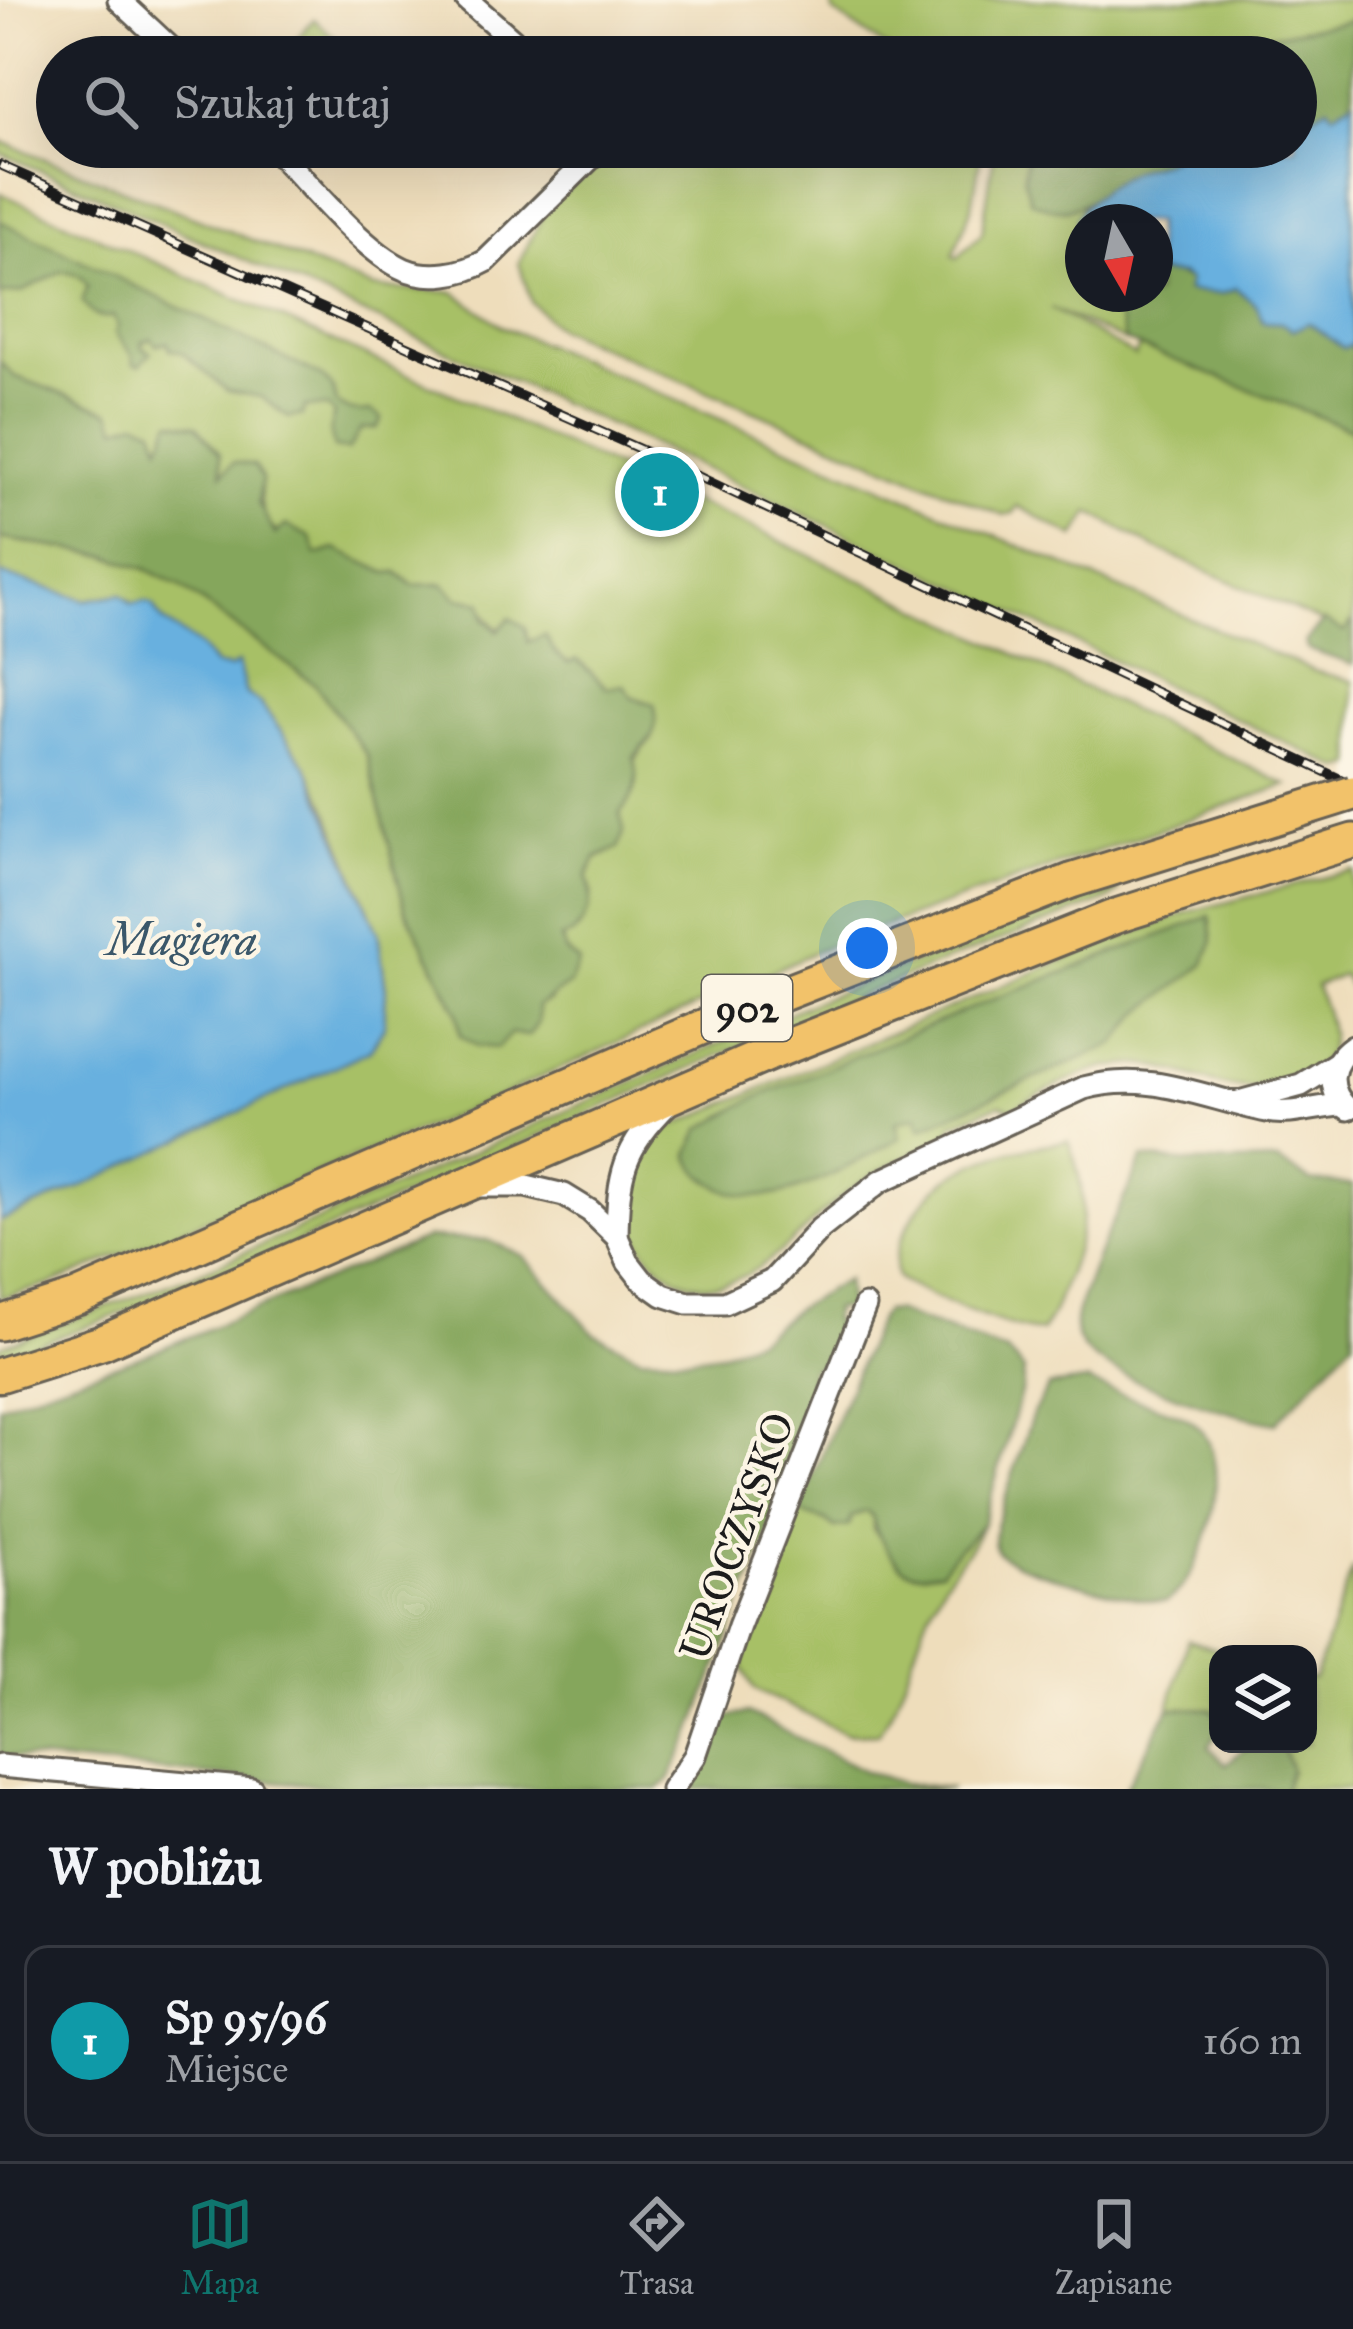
<!DOCTYPE html>
<html lang="pl">
<head>
<meta charset="utf-8">
<style>
  :root { --surface:#171b24; --page:#242831; --text:#f1f3f6; --muted:#9ea1a6; --line:#363941; --accent:#0f766e }
  body { margin:0; font-family:"IM FELL Great Primer",serif; background:var(--page); color:var(--text) }
  .controls { position:absolute; right:36px; bottom:36px; display:grid; overflow:hidden; border-radius:24px; box-shadow:0 12px 48px #0002 }
  .controls button { width:108px; height:108px; display:grid; place-items:center; padding:0; border:0; border-bottom:3px solid var(--line); background:var(--surface); color:var(--text); font:60px sans-serif }
  .compass { position:absolute; left:1065px; top:204px; width:108px; height:108px; border-radius:50%; background:var(--surface); box-shadow:0 12px 48px #0002; rotate:171deg }
  .you { position:absolute; left:867px; top:948px; width:42px; height:42px; margin:-30px; border:9px solid #fff; border-radius:50%; background:#1a73e8; box-shadow:0 0 0 18px #1a73e833 }
  .badge { display:grid; place-items:center; width:78px; height:78px; border-radius:50%; background:var(--accent); color:#fff; font-size:39px; font-weight:700 }
  .pin { position:absolute; translate:-50% -50%; border:6px solid #fff; box-shadow:0 3px 12px #0006 }
  .list { margin:0; padding:0; list-style:none }
  h2 { display:flex; justify-content:space-between; align-items:center; height:156px; margin:0; padding:0 48px; font-size:51px }
  h2 small { font-size:39px; font-weight:400; color:var(--muted) }
  .list li { display:grid; grid-template-columns:78px 1fr auto; gap:36px; align-items:center; box-sizing:border-box; height:192px; margin:0 24px 24px; padding:0 24px; border:3px solid var(--line); border-radius:24px }
  .list b { display:block; font-size:45px; white-space:nowrap }
  .list p { margin:0; font-size:39px; white-space:nowrap; color:var(--muted) }
  .list em { font-size:39px; font-style:normal; color:var(--muted) }
  .icon { flex:none; width:66px; height:66px; fill:none; stroke:currentColor; stroke-width:2; stroke-linecap:round; stroke-linejoin:round }
  .map { position:relative; flex:none; width:1353px; height:1789px; overflow:hidden }
  .search { position:absolute; background:var(--surface); box-shadow:0 12px 48px #0002; left:36px; right:36px; top:36px; height:132px; display:flex; align-items:center; gap:30px; box-sizing:border-box; padding:0 42px; border-radius:66px; color:var(--muted); font-size:45px }
  .sheet { height:372px; background:var(--surface) }
  nav { display:flex; justify-content:space-around; align-items:center; box-sizing:border-box; height:168px; border-top:3px solid var(--line); background:var(--surface); font-size:33px; color:var(--muted) }
  nav a { display:grid; justify-items:center; gap:6px }
  nav .on { color:var(--accent) }
  .map>svg:first-child { display:block }
  .green { fill:#a7c066; stroke:#626e41; stroke-width:3 }
  .forest { fill:#85a65b; stroke:#50613c; stroke-width:3 }
  .water { fill:#67b0df; stroke:#42667e; stroke-width:3 }
  .lines { fill:none; stroke-linecap:round; stroke-linejoin:round }
  .street-casing { stroke:#666054; stroke-width:27 }
  .primary-casing { stroke:#666054; stroke-width:39 }
  .street { stroke:#fff; stroke-width:21 }
  .primary { stroke:#f2c26a; stroke-width:33 }
  .rail-casing { stroke:#1c1c1c; stroke-width:10 }
  .rail { stroke:#fcf5e5; stroke-width:6; stroke-dasharray:18; stroke-linecap:butt }
  .primary-bridge-casing { stroke:#666054; stroke-width:39; stroke-linecap:butt }
  .primary-bridge { stroke:#f2c26a; stroke-width:33 }
  .labels { text-anchor:middle; stroke-width:9; stroke-linejoin:round; paint-order:stroke }
  .shield { fill:#fcf5e5; stroke:#5f5d58; stroke-width:3 }
  .shield-label { font-size:39px; font-weight:bold; fill:#1c1c1c }
  .street-label { font-size:42px; fill:#1c1c1c; stroke:#fcf5e5 }
  .water-label { font-size:45px; font-style:italic; fill:#3a576a; stroke:#fcf5e5 }
</style>
</head>
<body>
<div class="map">
<svg width="1353" height="1789" viewBox="0 0 1353 1789">
  <rect width="100%" height="100%" fill="#fcf5e5"/>
  <filter id="ink" filterUnits="userSpaceOnUse"><feTurbulence type="fractalNoise" baseFrequency=".00833" numOctaves="2"/><feDisplacementMap in="SourceGraphic" scale="24" xChannelSelector="R" yChannelSelector="G"/><feConvolveMatrix kernelMatrix="1 2 1 2 8 2 1 2 1" color-interpolation-filters="sRGB"/></filter>
  <filter id="wash" filterUnits="userSpaceOnUse"><feTurbulence type="fractalNoise" baseFrequency=".004" numOctaves="4" result="noise"/><feDisplacementMap in="SourceGraphic" scale="48" xChannelSelector="R" yChannelSelector="G"/><feGaussianBlur stdDeviation="2.7" result="paint"/><feColorMatrix in="noise" values="0 0 0 0 0 0 0 0 0 0 0 0 0 0 0 0 0 1.4 0 .05"/><feComposite in="paint" operator="in"/></filter>
  <g filter="url(#wash)">
    <rect width="100%" height="100%" fill="#edb"/>
    <g class="green">
      <polygon points="832,0 1353,0 1353,20 1151,57 900,57 833,12"/>
      <polygon points="314,19 351,52 348,57 318,57 298,38"/>
      <path d="M 0,141 L 374,288 L 454,292 L 503,327 L 1314,671 L 1353,681 L 1353,766 L 1341,769 C 898,556 452,348 0,153 Z"/>
      <polygon points="611,147 982,147 972,206 953,256 957,258 982,233 995,147 1027,147 1025,154 1064,210 1084,205 1076,220 1083,234 1083,294 1104,294 1117,309 1125,341 1050,308 1135,356 1140,345 1353,430 1353,621 1344,632 1155,548 1090,512 1075,537 1017,506 1013,513 1004,516 557,328 531,302 519,263 545,210"/>
      <path d="M 0,193 L 761,532 L 1287,785 L 830,945 L 489,1101 L 52,1284 L 0,1298 L 0,1221 L 83,1186 L 386,990 L 378,933 L 325,803 L 307,767 L 261,704 L 246,694 L 237,664 L 230,668 L 217,666 L 194,642 L 181,637 L 120,594 L 86,600 L 0,574 L 0,538 L 108,556 L 146,569 L 180,586 L 316,685 L 367,755 L 405,908 L 457,1012 L 460,1035 L 511,1033 L 538,1006 L 551,1000 L 566,952 L 561,937 L 579,929 L 592,893 L 587,876 L 596,859 L 618,848 C 623,833 619,824 620,810 C 623,782 633,758 652,739 L 654,704 L 607,688 L 578,660 L 569,663 C 538,641 491,642 481,602 L 457,598 L 444,584 L 413,585 L 397,572 L 387,573 L 335,549 L 317,555 C 279,536 254,527 262,479 L 221,476 L 117,427 L 110,412 L 14,376 L 0,362 Z"/>
      <path d="M 1353,870 L 1353,993 L 1343,975 L 1316,986 C 1330,1024 1347,1061 1296,1076 C 1282,1080 1266,1087 1251,1088 C 1215,1089 1179,1068 1143,1065 C 1097,1061 1050,1089 1012,1109 L 1000,1104 L 953,1124 L 948,1137 C 914,1153 880,1168 850,1190 C 799,1227 733,1324 663,1269 C 640,1252 630,1224 628,1196 C 627,1174 642,1144 659,1132 L 1056,963 L 1189,912 Z"/>
      <path d="M 1116,889 L 1119,891 L 1110,899 C 994,942 877,986 763,1036 C 510,1145 262,1269 0,1357 L 0,1346 L 191,1276 L 819,1000 L 1099,891 L 1103,895 Z"/>
      <path d="M 1068,1141 C 1089,1194 1086,1227 1066,1279 C 1058,1297 1055,1315 1042,1331 C 1022,1335 915,1292 897,1278 C 892,1261 900,1240 909,1224 C 941,1163 1004,1150 1068,1141 Z"/>
      <path d="M 867,1511 L 873,1517 L 873,1529 L 902,1566 L 941,1571 C 952,1551 969,1541 983,1523 C 973,1549 956,1563 942,1586 C 914,1633 910,1689 878,1733 L 847,1734 L 754,1689 L 743,1669 L 744,1652 L 798,1512 L 825,1520 L 835,1528 L 852,1516 Z"/>
      <polygon points="1353,1567 1353,1789 1284,1789 1291,1770 1281,1744 1308,1744 1308,1678 1314,1679"/>
      <polygon points="1188,1640 1233,1654 1218,1654 1218,1717 1212,1709 1169,1708"/>
    </g>
    <g class="forest">
      <polygon points="1353,20 1353,100 1343,106 1341,112 1310,116 1298,109 1296,57 1151,57"/>
      <path d="M 1027,147 L 1175,147 L 1172,157 C 1160,165 1147,165 1135,170 C 1094,189 1080,227 1030,200 L 1024,178 Z"/>
      <path d="M 0,221 L 321,376 C 331,384 336,389 335,402 C 346,411 356,413 370,411 L 382,418 L 377,428 L 361,429 L 348,450 L 334,448 L 330,429 L 334,414 L 328,407 L 305,407 L 302,415 L 289,418 L 261,397 L 228,391 L 181,352 L 170,349 L 168,342 L 156,345 L 151,339 L 142,342 L 143,348 L 151,353 L 140,365 L 134,364 L 133,356 L 115,333 L 118,326 L 113,316 C 97,320 91,314 82,301 L 88,286 L 80,276 L 62,271 L 22,292 L 0,294 Z"/>
      <polygon points="1169,272 1189,280 1187,291 1221,294 1236,288 1258,306 1263,322 1309,323 1342,347 1353,344 1353,430 1125,341 1117,309 1104,294 1134,294 1138,301 1155,294 1155,273"/>
      <path d="M 0,362 L 14,376 L 111,412 L 117,427 L 137,421 L 154,428 L 160,445 L 171,421 L 196,425 L 220,453 L 222,474 L 234,462 L 254,465 L 262,479 L 258,503 L 275,534 L 286,525 L 310,537 L 317,555 L 335,549 L 387,573 L 397,572 L 413,585 L 444,584 L 457,598 L 482,602 L 485,619 L 498,631 L 510,618 L 525,627 L 528,642 L 545,635 L 555,653 L 568,663 L 577,660 L 607,688 L 624,685 L 632,698 L 654,704 C 661,729 650,740 634,757 C 641,780 636,796 620,813 L 624,831 L 618,848 L 596,858 L 587,876 C 594,900 590,918 572,935 L 561,938 L 566,952 L 579,962 L 570,984 L 538,1006 L 538,1022 L 529,1036 L 511,1033 L 497,1048 L 477,1046 L 460,1035 L 457,1012 L 405,908 L 367,755 L 316,685 L 180,586 L 146,569 L 108,556 L 0,538 Z"/>
      <polygon points="1324,621 1344,632 1353,621 1353,665 1307,649 1305,642"/>
      <path d="M 1210,916 L 1213,942 L 1204,965 L 1142,1011 L 1115,1044 L 921,1128 L 917,1116 L 896,1122 L 900,1138 C 847,1165 770,1222 713,1183 C 700,1174 694,1169 689,1154 L 701,1129 L 755,1098 L 986,1002 Z"/>
      <path d="M 1143,1158 L 1191,1163 L 1278,1161 L 1311,1181 L 1353,1185 L 1353,1341 L 1276,1423 C 1234,1416 1120,1382 1089,1354 C 1077,1343 1072,1328 1077,1311 L 1101,1246 Z"/>
      <polygon points="427,1238 488,1240 523,1256 594,1333 640,1356 686,1358 721,1353 758,1338 799,1307 846,1280 849,1308 834,1309 832,1319 841,1327 844,1341 837,1355 826,1357 821,1365 811,1369 811,1382 820,1387 821,1394 690,1738 669,1780 658,1789 357,1789 0,1756 0,1405 150,1353"/>
      <path d="M 894,1311 L 1007,1352 L 1024,1370 L 1022,1389 L 983,1523 C 969,1541 952,1551 941,1571 C 928,1573 914,1575 902,1567 C 892,1559 873,1529 873,1517 L 867,1511 L 852,1516 L 849,1526 L 835,1528 L 825,1520 L 798,1512 L 877,1322 L 884,1312 Z"/>
      <path d="M 1087,1381 C 1115,1395 1174,1408 1193,1422 C 1239,1457 1207,1573 1167,1602 C 1143,1604 1015,1569 999,1554 C 991,1546 995,1535 996,1526 L 1033,1413 L 1049,1386 Z"/>
      <path d="M 1169,1708 L 1212,1709 C 1223,1723 1218,1734 1209,1747 L 1226,1764 L 1250,1744 L 1281,1744 L 1291,1770 L 1284,1789 L 1125,1789 Z"/>
      <polygon points="748,1713 867,1772 904,1783 952,1789 695,1789 694,1780 714,1730 723,1718"/>
    </g>
    <g class="water">
      <path d="M 1353,100 L 1353,344 L 1343,348 L 1309,323 L 1293,330 L 1281,323 L 1263,322 L 1257,306 L 1236,288 L 1221,294 L 1187,291 L 1189,280 L 1181,275 L 1155,273 L 1155,222 L 1083,222 L 1083,234 L 1076,220 C 1086,199 1114,180 1135,170 C 1147,165 1160,165 1172,157 L 1175,147 L 1296,147 L 1296,107 L 1310,116 L 1328,106 L 1333,113 Z"/>
      <path d="M 0,574 L 86,600 L 121,594 L 132,604 L 146,602 L 154,606 C 161,625 179,631 194,642 C 202,647 209,659 216,666 L 230,668 L 238,663 L 246,694 L 261,704 L 307,767 L 378,933 L 386,990 L 384,1027 L 370,1050 L 83,1186 L 0,1221 Z"/>
    </g>
  </g>
  <g filter="url(#ink)">
    <g class="lines">
      <g class="street-casing">
        <g id="street">
          <polyline points="119,0 180,57"/>
          <polyline points="467,0 532,57"/>
          <path d="M 273,147 C 306,181 363,251 404,269 C 430,280 463,274 486,261 L 602,147"/>
          <polyline points="1239,1102 1301,1085 1335,1064"/>
          <path d="M 1348,1109 C 1326,1089 1329,1063 1353,1046"/>
          <path d="M 479,1186 L 526,1186 L 564,1195 L 590,1211 L 617,1237 L 628,1262 L 642,1280 L 663,1295 L 688,1303 L 725,1303 L 772,1281 L 820,1229 L 881,1181 L 1084,1088 C 1150,1070 1203,1098 1267,1111 C 1290,1116 1319,1106 1342,1105"/>
          <path d="M 617,1237 C 618,1174 623,1148 668,1104"/>
          <polyline points="0,1766 252,1789"/>
          <polyline points="672,1789 695,1756 739,1626 865,1306"/>
        </g>
      </g>
      <g class="primary-casing">
        <g id="primary">
          <polyline points="0,1323 77,1298 744,1009 1071,881"/>
          <polyline points="0,1375 101,1343 768,1054 1116,916 1353,841"/>
        </g>
      </g>
      <use href="#street" class="street"/>
      <use href="#primary" class="primary"/>
      <g class="rail-casing">
        <polyline id="rail" points="0,165 653,455 1353,785"/>
      </g>
      <use href="#rail" class="rail"/>
      <g class="primary-bridge-casing">
        <polyline id="primary-bridge" points="1071,881 1353,793"/>
      </g>
      <use href="#primary-bridge" class="primary-bridge"/>
    </g>
  </g>
  <g class="labels">
    <rect class="shield" x="702" y="975" width="90" height="66" rx="9"/>
    <g class="shield-label">
      <text x="747" y="1022">902</text>
    </g>
    <g class="street-label">
      <text transform="translate(736 1536) rotate(-70)" y="15">UROCZYSKO</text>
    </g>
    <g class="water-label">
      <text x="182" y="955">Magiera</text>
    </g>
  </g>
</svg>
<div class="controls">
<button><svg class="icon" aria-label="layers" viewBox="0 0 24 24"><path d="M12 4l9 5-9 5-9-5zM3 14l9 5 9-5"/></svg></button>
</div>
<svg class="compass" viewBox="-18 -18 36 36"><path d="M0-13l5 13h-10z" fill="#e53935"/><path d="M0 13l5-13h-10z" fill="#9ea1a6"/></svg>
<div class="you"></div>
<div class="pin badge" style="left:660px;top:492px;background:#0f9aa8">1</div>
<div class="search"><svg class="icon" aria-label="search" viewBox="0 0 24 24"><circle cx="10" cy="10" r="6"/><path d="M15 15l6 6"/></svg>Szukaj tutaj</div>
</div>
<section class="sheet">
<h2>W pobliżu<small></small></h2>
<ul class="list">
<li><span class="badge" style="background:#0f9aa8">1</span><div><b>Sp 95/96</b><p>Miejsce</p></div><em>160 m</em></li>
</ul>
</section>
<nav>
<a class="on"><svg class="icon" aria-label="map" viewBox="0 0 24 24"><path d="M3 6l6-2 6 2 6-2v14l-6 2-6-2-6 2zM9 4v14M15 6v14"/></svg>Mapa</a>
<a><svg class="icon" aria-label="directions" viewBox="0 0 24 24"><path d="M12 3l9 9-9 9-9-9zM9 14v-3h6M13 9l2 2-2 2"/></svg>Trasa</a>
<a><svg class="icon" aria-label="saved" viewBox="0 0 24 24"><path d="M7 4h10v16l-5-4-5 4z"/></svg>Zapisane</a>
</nav>
</body>
</html>
